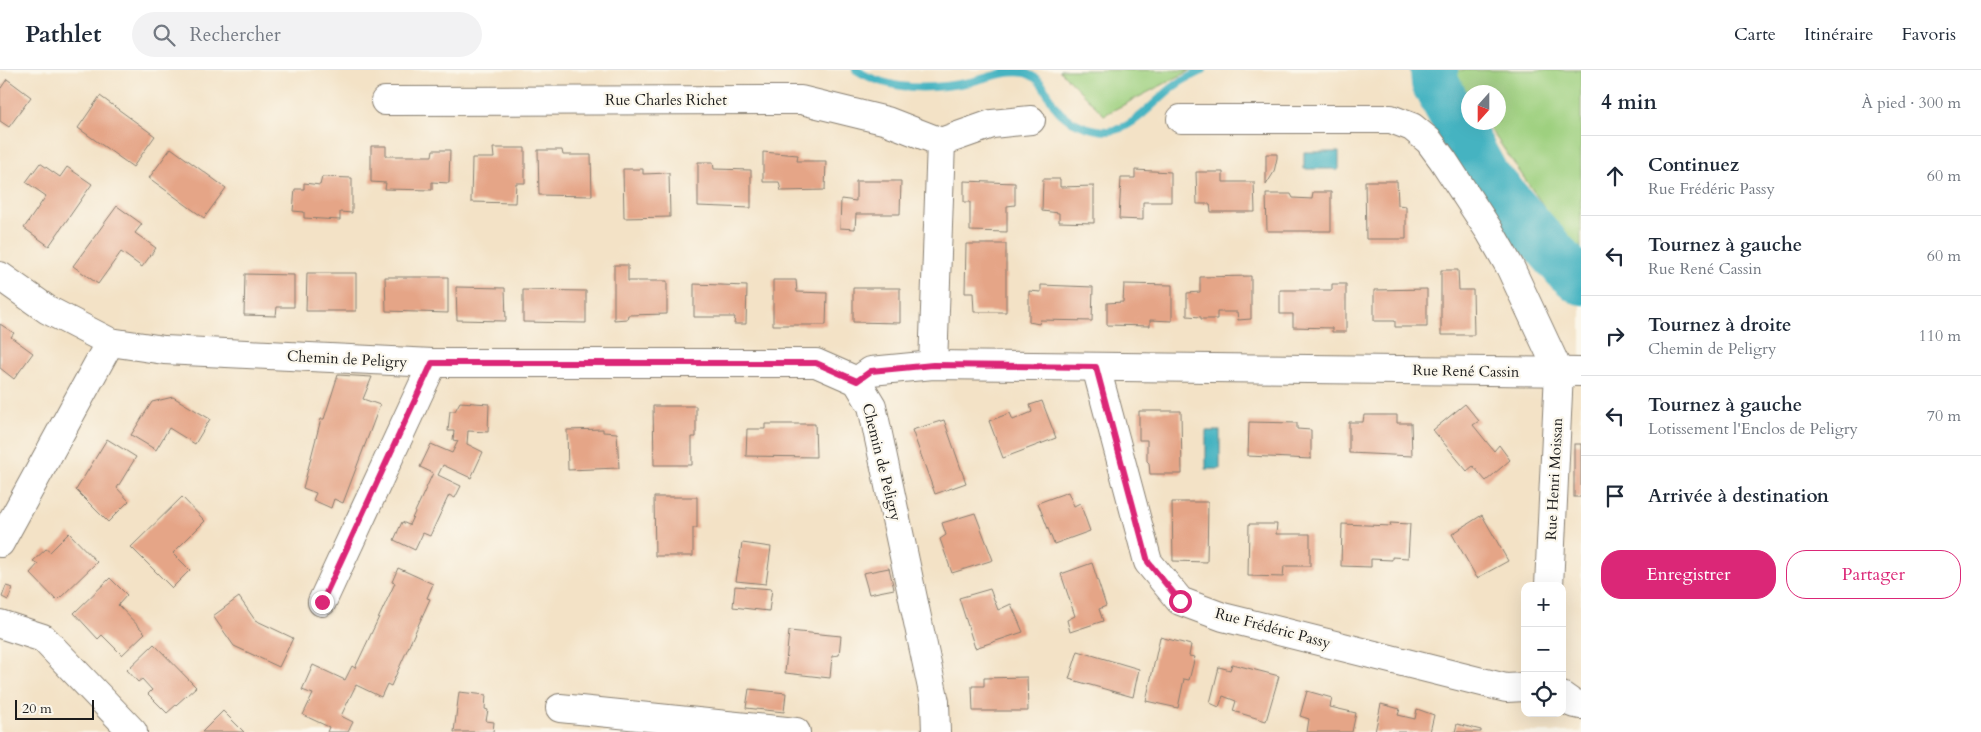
<!DOCTYPE html>
<html lang="fr">
<head>
<meta charset="utf-8">
<style>
  :root { --surface:#fff; --page:#f2f2f3; --text:#1f2937; --muted:#747a83; --line:#e0e1e3; --accent:#db2777 }
  body { margin:0; font-family:Cardo,serif; background:var(--page); color:var(--text) }
  .controls { position:absolute; right:15px; bottom:15px; display:grid; overflow:hidden; border-radius:10px; box-shadow:0 5px 20px #0002 }
  .controls button { width:45px; height:45px; display:grid; place-items:center; padding:0; border:0; border-bottom:1px solid var(--line); background:var(--surface); color:var(--text); font:25px sans-serif }
  .compass { position:absolute; left:1461px; top:15px; width:45px; height:45px; border-radius:50%; background:var(--surface); box-shadow:0 5px 20px #0002; rotate:201deg }
  .scale { position:absolute; left:15px; bottom:12px; width:79px; box-sizing:border-box; padding-left:5px; border:2px solid #1c1c1c; border-top:0; font-size:14px; line-height:18px; white-space:nowrap; color:#1c1c1c; -webkit-text-stroke:4px #fbf7ec; paint-order:stroke }
  .stop { position:absolute; width:15px; height:15px; margin:-11px; border:4px solid #db2777; border-radius:50%; background:#fff }
  .stop.end { background:#db2777; border-color:#fff; box-shadow:0 1px 5px #0008 }
  .list { margin:0; padding:0; list-style:none }
  h2 { display:flex; justify-content:space-between; align-items:center; height:65px; margin:0; padding:0 20px; font-size:21px }
  h2 small { font-size:16px; font-weight:400; color:var(--muted) }
  .list li { display:grid; grid-template-columns:32px 1fr auto; gap:15px; align-items:center; box-sizing:border-box; height:80px; padding:0 20px; border-top:1px solid var(--line) }
  .list b { display:block; font-size:19px; white-space:nowrap }
  .list p { margin:0; font-size:16px; white-space:nowrap; color:var(--muted) }
  .list em { font-size:16px; font-style:normal; color:var(--muted) }
  .actions { display:flex; gap:10px; padding:15px 20px }
  .actions a { flex:1; padding:11px 0; border:1px solid var(--accent); border-radius:20px; text-align:center; font-size:18px; color:var(--accent) }
  .actions .main { background:var(--accent); color:#fff }
  .icon { flex:none; width:28px; height:28px; fill:none; stroke:currentColor; stroke-width:2; stroke-linecap:round; stroke-linejoin:round }
  .map { position:relative; flex:none; width:1581px; height:662px; overflow:hidden }
  header { display:flex; align-items:center; gap:30px; box-sizing:border-box; height:70px; padding:0 25px; background:var(--surface); border-bottom:1px solid var(--line) }
  header strong { font-size:24px }
  nav { display:flex; gap:28px; margin-inline-start:auto; font-size:18px }
  .search { width:350px; height:45px; background:var(--page); display:flex; align-items:center; gap:12px; box-sizing:border-box; padding:0 18px; border-radius:28px; color:var(--muted); font-size:19px }
  main { display:flex }
  aside { flex:1; background:var(--surface) }
  .map>svg:first-child { display:block }
  .green { fill:#9ed07f; stroke:#5d764e }
  .water { fill:#45b3c1; stroke:#30686e }
  .lines { fill:none; stroke-linecap:round; stroke-linejoin:round }
  .stream { stroke:#45b3c1; stroke-width:8 }
  .river { stroke:#45b3c1; stroke-width:48 }
  .building { fill:#e5a587 }
  .minor-casing { stroke:#887f71; stroke-width:30 }
  .minor { stroke:#fff; stroke-width:28 }
  .route { stroke:#db2777; stroke-width:6 }
  .labels { text-anchor:middle; stroke-width:4.5; stroke-linejoin:round; paint-order:stroke }
  .street-label { font-size:15px; fill:#1c1c1c; stroke:#fbf7ec }
</style>
</head>
<body>
<header>
<strong>Pathlet</strong>
<div class="search"><svg class="icon" aria-label="search" viewBox="0 0 24 24"><circle cx="10" cy="10" r="6"/><path d="M15 15l6 6"/></svg>Rechercher</div>
<nav><a>Carte</a><a>Itinéraire</a><a>Favoris</a></nav>
</header>
<main>
<div class="map">
<svg width="1581" height="662" viewBox="0 0 1581 662">
  <rect width="100%" height="100%" fill="#fbf7ec"/>
  <filter id="ink" filterUnits="userSpaceOnUse"><feTurbulence type="fractalNoise" baseFrequency=".02" numOctaves="2"/><feDisplacementMap in="SourceGraphic" scale="10" xChannelSelector="R" yChannelSelector="G"/><feConvolveMatrix kernelMatrix="1 2 1 2 8 2 1 2 1" color-interpolation-filters="sRGB"/></filter>
  <filter id="wash" filterUnits="userSpaceOnUse"><feTurbulence type="fractalNoise" baseFrequency=".0096" numOctaves="4" result="noise"/><feDisplacementMap in="SourceGraphic" scale="20" xChannelSelector="R" yChannelSelector="G"/><feGaussianBlur stdDeviation="1.12" result="paint"/><feColorMatrix in="noise" values="0 0 0 0 0 0 0 0 0 0 0 0 0 0 0 0 0 1.4 0 .05"/><feComposite in="paint" operator="in"/></filter>
  <g filter="url(#wash)">
    <rect width="100%" height="100%" fill="#f3e2c6"/>
    <g class="green">
      <polygon points="1059,0 1191,0 1104,45"/>
      <polygon points="1445,0 1581,0 1581,190 1486,53 1498,52 1498,22 1468,22 1468,28 1458,13"/>
    </g>
    <g class="water">
      <polygon points="1304,82 1339,82 1339,99 1337,101 1333,99 1304,99"/>
      <rect x="1206" y="361" width="14" height="38"/>
    </g>
    <g class="lines">
      <g class="stream">
        <path d="M 856,0 C 889,21 932,20 970,12 C 987,8 1007,0 1025,3 C 1045,9 1046,25 1057,39 C 1067,52 1091,61 1108,61 C 1136,59 1155,29 1176,15 C 1184,9 1194,5 1203,0"/>
        <polyline points="1422,0 1435,13"/>
      </g>
      <polyline class="river" points="1434,0 1435,13 1485,105 1568,200 1581,211"/>
    </g>
    <g id="blocks">
      <g class="building">
        <polygon points="7,9 31,27 9,57 0,51 0,17 1,18"/>
        <polygon points="100,26 155,66 133,97 78,58"/>
        <polygon points="371,76 386,76 386,86 432,86 433,80 450,80 449,113 432,112 432,120 385,119 386,113 371,112"/>
        <polygon points="171,78 226,118 204,148 149,108"/>
        <polygon points="493,78 525,78 525,113 516,113 515,133 471,132 472,88 494,88"/>
        <polygon points="538,80 562,80 563,85 591,85 592,126 539,125"/>
        <polygon points="763,82 798,85 797,91 826,91 825,120 781,121 779,112 763,112"/>
        <polygon points="1266,84 1277,84 1277,88 1274,102 1266,115"/>
        <polygon points="698,92 713,92 714,99 751,100 751,138 698,136"/>
        <polygon points="40,93 60,107 67,97 92,114 49,176 24,158 46,126 26,112"/>
        <polygon points="623,99 643,99 643,104 669,103 670,147 624,148"/>
        <polygon points="1135,100 1171,102 1171,132 1143,132 1143,150 1119,149 1121,108 1135,108"/>
        <polygon points="1196,102 1223,102 1223,112 1254,112 1255,142 1211,142 1210,134 1197,134"/>
        <polygon points="322,107 352,108 352,143 340,142 340,150 304,148 304,142 293,141 295,119 304,119 304,113 320,115"/>
        <polygon points="1043,109 1060,109 1060,117 1094,116 1094,153 1059,152 1059,143 1042,141"/>
        <polygon points="856,111 901,111 900,144 856,144 855,159 840,158 841,129 856,131"/>
        <polygon points="964,111 1015,113 1015,135 1007,136 1007,162 970,161 970,132 964,132"/>
        <polygon points="1365,111 1397,111 1398,135 1406,136 1406,169 1366,169"/>
        <polygon points="1313,122 1331,122 1331,161 1267,161 1266,124 1291,124 1293,128 1312,129"/>
        <polygon points="117,136 142,154 135,163 156,178 142,197 121,182 98,214 73,196"/>
        <polygon points="966,174 1006,174 1006,242 974,242 973,223 965,223"/>
        <polygon points="614,195 628,195 628,211 667,211 667,244 628,245 627,249 614,250"/>
        <polygon points="1441,200 1458,200 1459,220 1473,220 1474,265 1441,265"/>
        <polygon points="307,203 356,203 356,241 306,241"/>
        <polygon points="245,204 294,205 294,237 277,237 276,246 244,245"/>
        <polygon points="1251,206 1251,249 1238,250 1237,242 1217,242 1217,249 1201,249 1201,247 1187,246 1187,223 1200,222 1200,207"/>
        <polygon points="385,207 448,207 448,243 386,241"/>
        <polygon points="773,210 796,210 797,222 827,223 826,255 773,255"/>
        <polygon points="694,214 747,216 746,254 734,254 735,247 694,247"/>
        <polygon points="1124,214 1172,215 1172,251 1150,250 1150,256 1107,255 1107,233 1123,232"/>
        <polygon points="1332,214 1346,214 1346,262 1332,262 1332,258 1293,257 1293,244 1280,244 1280,220 1332,220"/>
        <polygon points="1041,215 1093,217 1092,251 1040,250 1039,254 1029,252 1029,221 1041,222"/>
        <polygon points="456,217 505,218 506,251 457,250"/>
        <polygon points="853,218 900,218 900,253 853,252"/>
        <polygon points="1427,219 1427,257 1395,257 1395,251 1374,251 1374,220"/>
        <polygon points="523,220 586,221 586,253 523,252"/>
        <polygon points="0,254 14,263 11,267 33,283 14,309 0,298"/>
        <polygon points="338,305 372,307 363,329 380,335 343,433 334,429 331,438 313,430 316,423 303,418 321,349 324,349"/>
        <polygon points="173,327 210,349 195,374 169,358 156,380 131,365 152,332"/>
        <polygon points="1042,331 1056,368 1003,388 989,351 1010,343 1013,350 1032,342 1030,335"/>
        <polygon points="460,332 489,334 488,362 468,361 467,374 483,382 471,408 443,395 438,405 461,416 455,428 449,425 430,466 423,463 415,480 394,470 402,452 409,455 433,403 420,397 431,374 452,383 458,371 453,370 454,361 448,361 450,341 455,341"/>
        <polygon points="1465,334 1479,351 1473,355 1494,381 1499,375 1510,390 1486,411 1473,396 1467,401 1433,360"/>
        <polygon points="653,336 696,336 696,367 692,367 692,395 654,395"/>
        <polygon points="1139,341 1181,341 1182,404 1150,404 1149,393 1147,391 1147,370 1139,370"/>
        <polygon points="1364,345 1397,345 1397,353 1411,353 1412,386 1349,383 1349,352 1363,352"/>
        <polygon points="944,350 966,413 935,424 912,360"/>
        <polygon points="1249,352 1297,353 1297,359 1311,360 1311,389 1248,386"/>
        <polygon points="765,354 815,354 816,387 746,386 747,359 765,359"/>
        <polygon points="603,359 603,362 617,363 619,398 568,400 567,360"/>
        <polygon points="107,369 136,387 117,418 129,431 108,452 76,420"/>
        <rect x="1574" y="374" width="7" height="53"/>
        <polygon points="1068,422 1074,436 1080,433 1090,461 1054,474 1038,433"/>
        <polygon points="182,427 205,451 173,483 190,500 172,518 131,477"/>
        <polygon points="654,427 697,427 697,458 693,458 693,486 655,486"/>
        <polygon points="1172,432 1208,432 1207,492 1173,491"/>
        <polygon points="975,443 993,490 952,503 940,469 946,465 942,453"/>
        <polygon points="1482,445 1508,491 1477,508 1452,464"/>
        <polygon points="1390,453 1410,454 1408,488 1392,487 1392,490 1371,489 1371,497 1341,496 1342,454 1391,456"/>
        <polygon points="1249,454 1277,454 1276,464 1310,464 1310,496 1284,496 1283,507 1248,506"/>
        <polygon points="69,463 97,492 57,531 30,503 38,494 33,491 46,479 50,482"/>
        <polygon points="742,473 771,477 766,514 736,511"/>
        <polygon points="1092,493 1106,536 1099,539 1103,551 1070,562 1067,550 1075,546 1061,504"/>
        <polygon points="398,498 433,514 427,528 430,529 391,616 387,614 381,627 356,615 341,646 353,652 348,662 327,662 329,657 303,645 313,624 302,620 313,595 345,610 352,596 355,598 395,513 392,512"/>
        <polygon points="889,498 894,519 869,524 863,503"/>
        <polygon points="110,508 127,525 118,535 145,563 122,585 102,565 98,569 74,543"/>
        <polygon points="6,516 13,518 8,530 2,527"/>
        <polygon points="735,516 772,519 769,541 733,537"/>
        <polygon points="990,519 998,540 1011,534 1023,562 975,578 959,528"/>
        <polygon points="239,527 255,550 293,568 279,597 234,576 213,546"/>
        <polygon points="789,561 841,566 839,585 832,586 830,608 785,603"/>
        <polygon points="1160,567 1191,575 1189,586 1195,587 1189,610 1184,609 1178,638 1146,631"/>
        <polygon points="154,574 196,617 167,643 148,624 152,620 142,609 138,612 127,600"/>
        <polygon points="1078,581 1139,599 1133,627 1069,609"/>
        <polygon points="1232,594 1279,606 1266,651 1233,641 1236,631 1223,626 1219,637 1210,633 1219,597 1230,600"/>
        <polygon points="1027,607 1028,641 973,641 972,616 984,616 984,608"/>
        <polygon points="749,619 786,623 784,642 746,638"/>
        <polygon points="1307,621 1332,628 1330,637 1356,643 1352,662 1307,662 1309,649 1300,646"/>
        <polygon points="459,622 486,625 485,639 488,640 486,651 494,652 493,662 454,662"/>
        <polygon points="1381,634 1400,639 1398,645 1415,649 1417,639 1434,645 1430,662 1375,662"/>
        <polygon points="223,641 244,662 202,662"/>
        <polygon points="1457,654 1481,660 1481,662 1455,662"/>
      </g>
    </g>
  </g>
  <g filter="url(#ink)">
    <use href="#blocks" fill-opacity="0" stroke="#887f71" stroke-width="1"/>
    <g class="lines">
      <g class="minor-casing">
        <g id="minor">
          <polyline points="385,31 801,30 887,51 941,72"/>
          <polyline points="1181,49 1391,49 1412,57 1429,71 1443,90 1490,162 1510,197 1559,302 1549,516"/>
          <polyline points="941,72 992,54 1031,50"/>
          <polyline points="0,206 48,240 110,272 164,280 433,293 816,293 857,311 872,336 935,632 936,662"/>
          <polyline points="933,295 941,72"/>
          <polyline points="1096,297 1148,492 1180,531 1223,547 1506,618 1525,617"/>
          <polyline points="857,311 871,301 933,295 1581,302"/>
          <polyline points="0,473 110,272"/>
          <polyline points="322,532 433,293"/>
          <polyline points="0,554 43,568 133,662"/>
          <polyline points="1562,626 1572,633 1581,635"/>
          <polyline points="560,638 796,662"/>
        </g>
      </g>
      <use href="#minor" class="minor"/>
    </g>
  </g>
  <g class="lines" filter="url(#ink)">
    <polyline class="route" points="322,532 432,293 816,293 857,311 871,301 933,295 1096,297 1148,492 1180,531"/>
  </g>
  <g class="labels">
    <g class="street-label">
      <text x="666" y="35">Rue Charles Richet</text>
      <text transform="translate(347 289) rotate(3)" y="5">Chemin de Peligry</text>
      <text transform="translate(1466 301) rotate(1)" y="5">Rue René Cassin</text>
      <text transform="translate(882 392) rotate(76)" y="5">Chemin de Peligry</text>
      <text transform="translate(1554 409) rotate(-87)" y="5">Rue Henri Moissan</text>
      <text transform="translate(1273 558) rotate(15)" y="5">Rue Frédéric Passy</text>
    </g>
  </g>
</svg>
<div class="controls">
<button>+</button>
<button>−</button>
<button><svg class="icon" aria-label="locate" viewBox="0 0 24 24"><circle cx="12" cy="12" r="6"/><path d="M12 2v4M12 18v4M2 12h4M18 12h4"/></svg></button>
</div>
<svg class="compass" viewBox="-18 -18 36 36"><path d="M0-13l5 13h-10z" fill="#e53935"/><path d="M0 13l5-13h-10z" fill="#747a83"/></svg>
<div class="scale">20 m</div>
<div class="stop" style="left:1180px;top:531px"></div>
<div class="stop end" style="left:322px;top:532px"></div>
</div>
<aside>
<h2>4 min<small>À pied · 300 m</small></h2>
<ul class="list">
<li><svg class="icon" aria-label="ahead" viewBox="0 0 24 24"><path d="M12 20V5M6 11l6-6 6 6"/></svg><div><b>Continuez</b><p>Rue Frédéric Passy</p></div><em>60 m</em></li>
<li><svg class="icon" aria-label="left" viewBox="0 0 24 24"><path d="M17 20v-9H6M10 6l-5 5 5 5"/></svg><div><b>Tournez à gauche</b><p>Rue René Cassin</p></div><em>60 m</em></li>
<li><svg class="icon" aria-label="right" viewBox="0 0 24 24"><path d="M7 20v-9h11M14 6l5 5-5 5"/></svg><div><b>Tournez à droite</b><p>Chemin de Peligry</p></div><em>110 m</em></li>
<li><svg class="icon" aria-label="left" viewBox="0 0 24 24"><path d="M17 20v-9H6M10 6l-5 5 5 5"/></svg><div><b>Tournez à gauche</b><p>Lotissement l'Enclos de Peligry</p></div><em>70 m</em></li>
<li><svg class="icon" aria-label="arrive" viewBox="0 0 24 24"><path d="M6 21V4h12l-3 4 3 4H6"/></svg><div><b>Arrivée à destination</b></div></li>
</ul>
<div class="actions"><a class="main">Enregistrer</a><a>Partager</a></div>
</aside>
</main>
</body>
</html>
